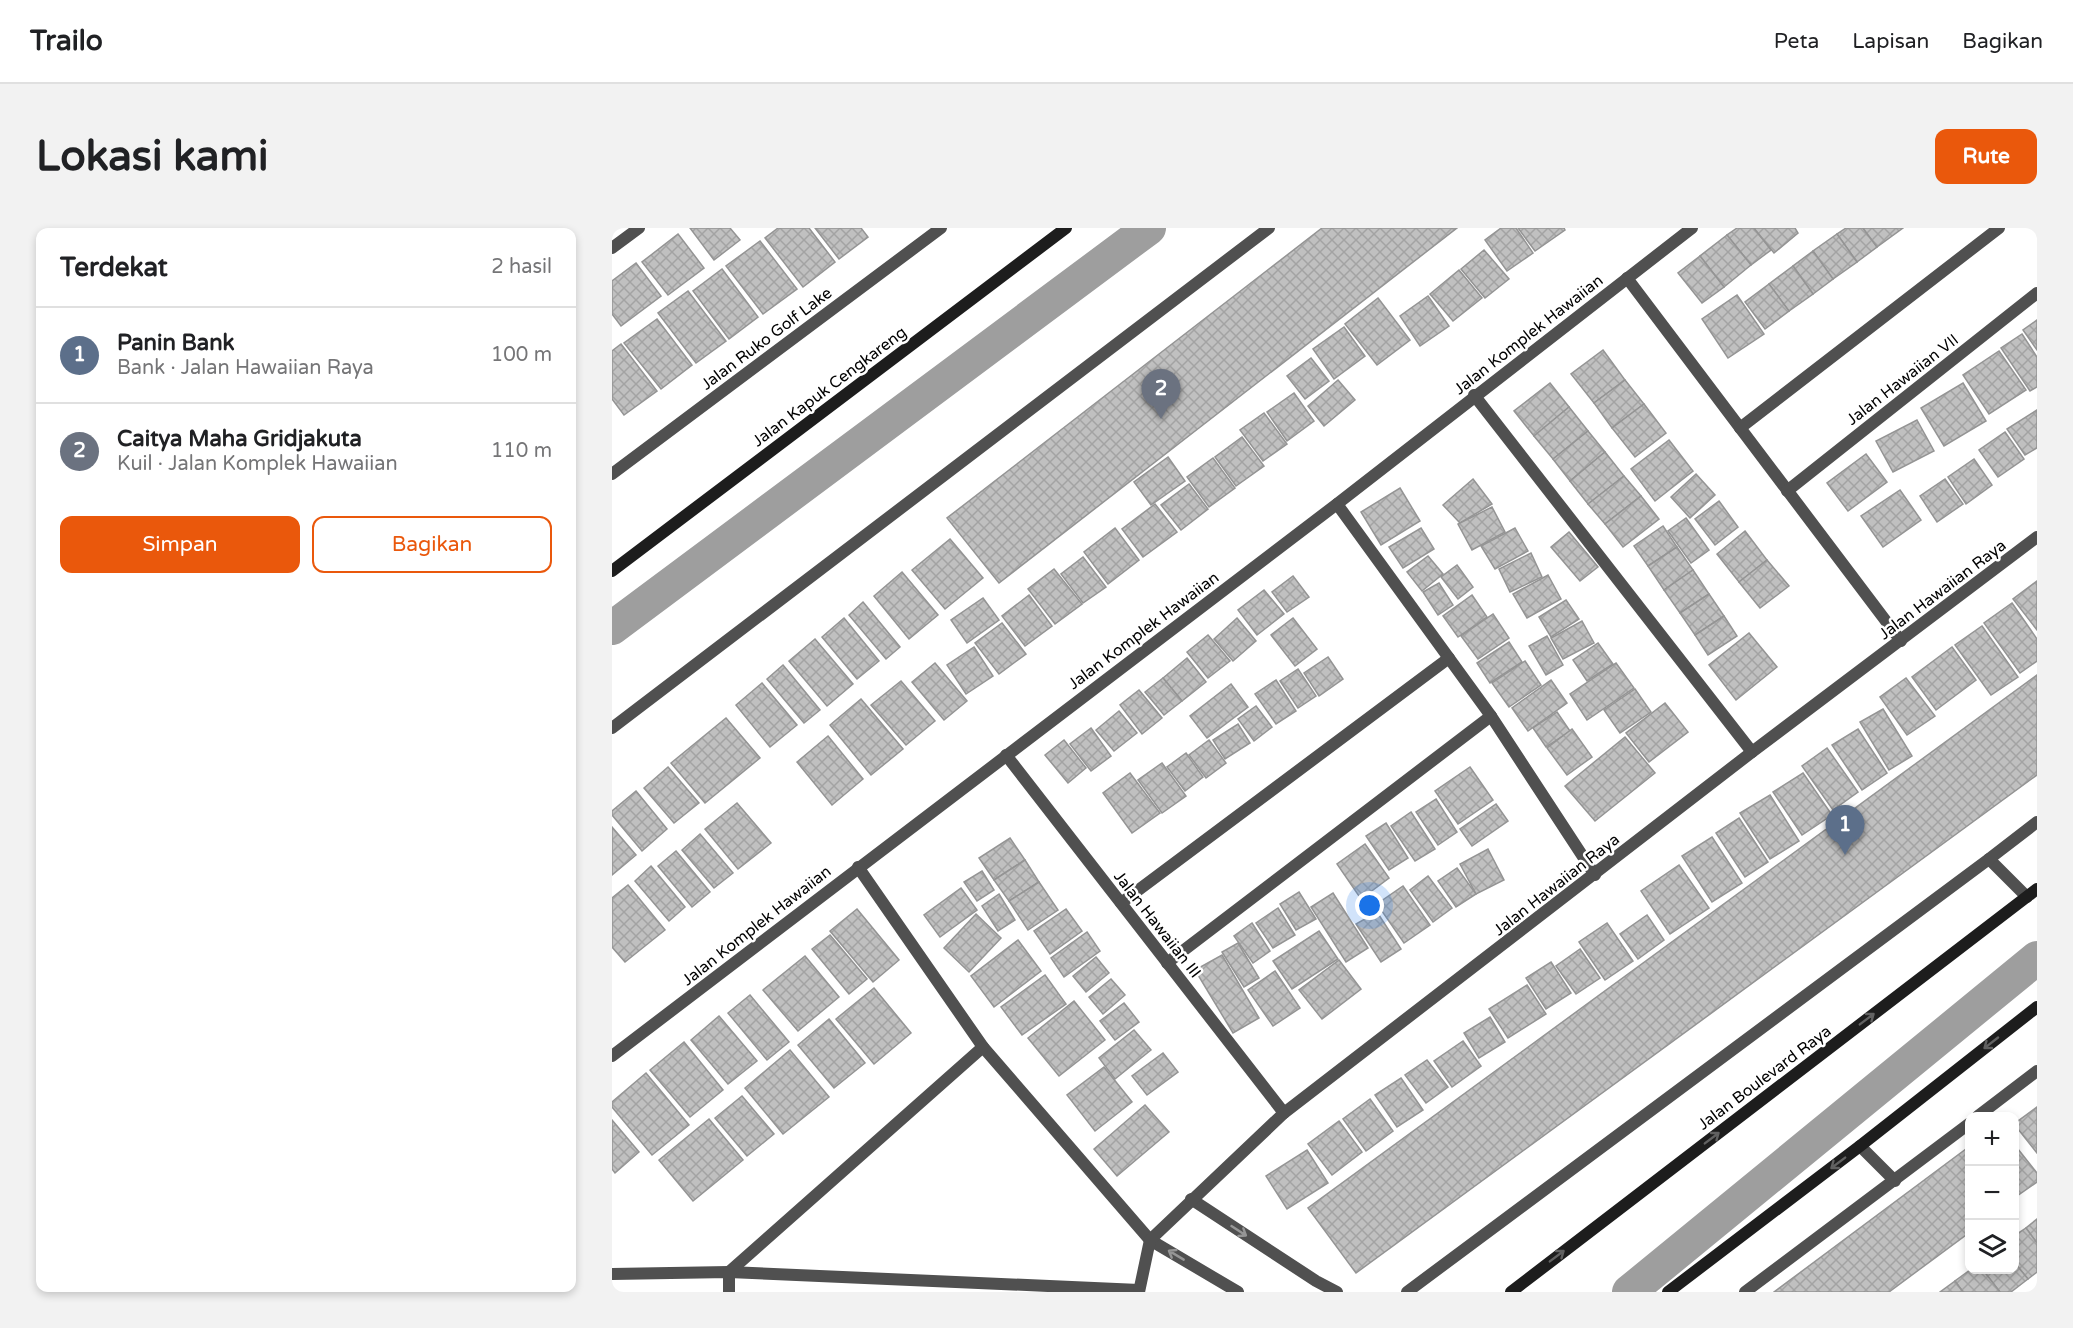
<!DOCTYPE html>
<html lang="id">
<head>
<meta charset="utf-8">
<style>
  :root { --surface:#fff; --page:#f2f2f2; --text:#202124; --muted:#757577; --line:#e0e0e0; --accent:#ea580c }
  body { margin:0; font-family:"Varela Round",sans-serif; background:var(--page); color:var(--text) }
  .controls { position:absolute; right:18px; bottom:18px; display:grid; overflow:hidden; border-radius:12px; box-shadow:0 3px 9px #0003 }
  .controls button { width:54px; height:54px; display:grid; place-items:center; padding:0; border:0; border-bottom:2px solid var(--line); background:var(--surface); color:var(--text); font:30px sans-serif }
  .you { position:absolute; left:758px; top:678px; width:21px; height:21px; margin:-15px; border:4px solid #fff; border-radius:50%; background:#1a73e8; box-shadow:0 0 0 9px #1a73e833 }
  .badge { display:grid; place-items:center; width:39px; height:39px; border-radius:50%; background:var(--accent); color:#fff; font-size:20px; font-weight:700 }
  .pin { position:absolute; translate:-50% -50px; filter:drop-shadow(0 2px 3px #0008) }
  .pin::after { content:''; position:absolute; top:32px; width:21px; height:18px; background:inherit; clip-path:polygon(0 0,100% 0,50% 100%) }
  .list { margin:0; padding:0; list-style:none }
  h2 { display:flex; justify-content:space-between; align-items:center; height:78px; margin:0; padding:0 24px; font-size:26px }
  h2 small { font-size:20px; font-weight:400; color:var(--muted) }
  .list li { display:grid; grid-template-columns:39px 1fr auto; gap:18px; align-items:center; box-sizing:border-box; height:96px; padding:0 24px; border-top:2px solid var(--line) }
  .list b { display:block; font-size:22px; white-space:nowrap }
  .list p { margin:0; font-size:20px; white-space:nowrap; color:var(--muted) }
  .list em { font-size:20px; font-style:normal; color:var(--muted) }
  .actions { display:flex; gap:12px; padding:18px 24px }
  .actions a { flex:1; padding:14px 0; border:2px solid var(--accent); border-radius:12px; text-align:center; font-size:21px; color:var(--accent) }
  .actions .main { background:var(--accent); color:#fff }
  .icon { flex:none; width:33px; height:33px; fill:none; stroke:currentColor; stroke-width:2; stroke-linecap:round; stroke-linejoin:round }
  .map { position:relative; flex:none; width:1425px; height:1064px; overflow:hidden; border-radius:12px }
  header { display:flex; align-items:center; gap:36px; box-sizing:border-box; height:84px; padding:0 30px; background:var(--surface); border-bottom:2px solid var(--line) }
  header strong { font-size:28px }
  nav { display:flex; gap:33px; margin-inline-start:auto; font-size:21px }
  .intro { display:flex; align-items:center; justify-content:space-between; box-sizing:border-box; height:144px; padding:0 36px }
  h1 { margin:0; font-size:42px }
  .button { padding:15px 27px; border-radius:12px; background:var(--accent); color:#fff; font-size:21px; font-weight:700 }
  main { display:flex; gap:36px; padding:0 36px }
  aside { flex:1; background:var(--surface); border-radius:12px; box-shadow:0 3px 9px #0003 }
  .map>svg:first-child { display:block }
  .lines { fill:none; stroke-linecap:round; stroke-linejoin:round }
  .canal { stroke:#9e9e9e; stroke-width:34 }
  .building { fill:url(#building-cross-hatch); stroke:#949494; stroke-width:1.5 }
  .lane { stroke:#505050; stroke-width:12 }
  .street { stroke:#505050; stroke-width:12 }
  .secondary { stroke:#1d1d1d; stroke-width:12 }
  .oneway { stroke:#616161 }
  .oneway2 { stroke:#969696 }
  .labels { text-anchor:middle; stroke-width:5; stroke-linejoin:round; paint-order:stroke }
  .street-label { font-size:16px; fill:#000; stroke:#fff }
</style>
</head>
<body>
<header>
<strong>Trailo</strong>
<nav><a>Peta</a><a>Lapisan</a><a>Bagikan</a></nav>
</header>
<div class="intro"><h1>Lokasi kami</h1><a class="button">Rute</a></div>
<main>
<aside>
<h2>Terdekat<small>2 hasil</small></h2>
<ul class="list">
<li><span class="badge" style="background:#5c6f8a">1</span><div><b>Panin Bank</b><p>Bank · Jalan Hawaiian Raya</p></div><em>100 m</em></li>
<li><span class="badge" style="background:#6b7280">2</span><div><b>Caitya Maha Gridjakuta</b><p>Kuil · Jalan Komplek Hawaiian</p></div><em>110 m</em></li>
</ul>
<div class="actions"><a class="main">Simpan</a><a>Bagikan</a></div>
</aside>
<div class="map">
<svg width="1425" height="1064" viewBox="0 0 1425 1064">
  <defs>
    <pattern id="building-cross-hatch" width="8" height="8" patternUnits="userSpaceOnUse" patternTransform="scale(1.5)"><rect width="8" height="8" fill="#c0c0c0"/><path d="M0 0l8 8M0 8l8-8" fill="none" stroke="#a3a3a3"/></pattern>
  </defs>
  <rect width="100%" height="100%" fill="#fff"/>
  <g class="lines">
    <g class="canal">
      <polyline points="0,400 537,0"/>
      <polyline points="1017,1064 1425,730"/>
    </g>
  </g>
  <g class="building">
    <polygon points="78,0 118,0 128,12 102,32"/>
    <polygon points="166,0 197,0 223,34 191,59 153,10"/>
    <polygon points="203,0 249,0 256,9 227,31"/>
    <polygon points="710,0 845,0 387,355 335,290"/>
    <polygon points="889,0 904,0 921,25 895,43 873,12"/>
    <polygon points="906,0 952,0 953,2 923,23"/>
    <polygon points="1125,0 1142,0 1159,22 1139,37 1115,7"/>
    <polygon points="1142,0 1183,0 1186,5 1162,25"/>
    <polygon points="1234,0 1251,0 1265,19 1245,34 1225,6"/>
    <polygon points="1251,0 1291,0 1265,19"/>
    <polygon points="66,6 92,40 56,67 30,34"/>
    <polygon points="1225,6 1245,34 1221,51 1201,23"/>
    <polygon points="1115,7 1139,37 1112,59 1088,28"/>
    <polygon points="148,13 185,61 151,86 114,38"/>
    <polygon points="872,22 897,51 873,70 849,41"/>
    <polygon points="1201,23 1221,51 1201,66 1181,38"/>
    <polygon points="1088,28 1112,59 1090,75 1066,45"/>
    <polygon points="24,35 49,68 9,98 0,86 0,53"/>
    <polygon points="1181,38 1201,66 1177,83 1157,56"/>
    <polygon points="110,41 146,89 117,111 81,63"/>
    <polygon points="847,42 870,70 841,93 818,66"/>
    <polygon points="1157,56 1177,83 1153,101 1133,74"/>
    <polygon points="76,63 114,113 84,135 46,85"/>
    <polygon points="1125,67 1152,106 1116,130 1090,91"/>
    <polygon points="816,68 837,98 808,118 788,88"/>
    <polygon points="766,70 798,112 765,137 733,96"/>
    <polygon points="45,91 80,137 49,161 12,115"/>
    <polygon points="1425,92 1425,122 1411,102"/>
    <polygon points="732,99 753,128 722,151 701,121"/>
    <polygon points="1410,106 1425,129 1425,159 1418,163 1389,120"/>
    <polygon points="9,116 45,163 12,187 0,171 0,123"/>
    <polygon points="991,122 1013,152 982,175 959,146"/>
    <polygon points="1387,123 1414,162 1377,186 1351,147"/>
    <polygon points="699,130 717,153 693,171 675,148"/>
    <polygon points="726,152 743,172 712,198 696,178"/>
    <polygon points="1013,152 1032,176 1000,200 982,175"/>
    <polygon points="938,155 957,179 922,208 902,183"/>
    <polygon points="1351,155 1374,193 1332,218 1309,180"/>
    <polygon points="682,165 702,193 675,213 655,184"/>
    <polygon points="1032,176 1054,205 1023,229 1000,200"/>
    <polygon points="957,179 976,203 941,231 922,208"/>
    <polygon points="1425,182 1425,220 1413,227 1395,201"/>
    <polygon points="652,185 675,216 651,233 628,202"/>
    <polygon points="1305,192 1322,223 1281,244 1264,213"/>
    <polygon points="976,203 993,224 958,253 941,231"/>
    <polygon points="1393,204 1412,231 1386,249 1367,222"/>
    <polygon points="630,209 652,238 624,258 603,229"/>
    <polygon points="1057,212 1081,243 1043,273 1019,241"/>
    <polygon points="993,224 1012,248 976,276 958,253"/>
    <polygon points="1254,226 1275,254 1236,283 1215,255"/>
    <polygon points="556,229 573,253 539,277 522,254"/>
    <polygon points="601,230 623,260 597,279 575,249"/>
    <polygon points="1362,231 1380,257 1354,276 1336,249"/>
    <polygon points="1084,246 1103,267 1078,290 1059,269"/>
    <polygon points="1012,248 1029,268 993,296 976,276"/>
    <polygon points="861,251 880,276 848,295 831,277"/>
    <polygon points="1333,251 1351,276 1325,294 1308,268"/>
    <polygon points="577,256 596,281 569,302 549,277"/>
    <polygon points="788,260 808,293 769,317 749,284"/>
    <polygon points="1288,262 1309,292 1271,319 1249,288"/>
    <polygon points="1029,268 1047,291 1011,319 993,296"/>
    <polygon points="1107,273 1126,299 1103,317 1083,291"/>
    <polygon points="543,276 565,304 531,329 510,301"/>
    <polygon points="880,279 893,304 860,322 846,296"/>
    <polygon points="1074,290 1097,322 1079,335 1056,303"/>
    <polygon points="1051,298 1065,319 1036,338 1022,318"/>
    <polygon points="503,300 527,332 496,356 472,324"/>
    <polygon points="809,300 822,321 791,340 777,319"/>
    <polygon points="903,300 916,323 883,341 869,318"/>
    <polygon points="1133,303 1155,332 1127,354 1105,326"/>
    <polygon points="957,304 986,339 968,353 939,319"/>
    <polygon points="338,311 371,350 333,381 300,342"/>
    <polygon points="1065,319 1081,342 1052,362 1036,338"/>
    <polygon points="919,325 930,349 898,364 887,341"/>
    <polygon points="816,328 831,346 810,363 795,344"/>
    <polygon points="471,329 494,359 471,375 449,346"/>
    <polygon points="1155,332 1177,358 1148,380 1127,354"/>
    <polygon points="845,337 861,359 846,371 829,349"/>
    <polygon points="442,341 470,376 443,396 416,361"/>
    <polygon points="1081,342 1097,366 1068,385 1052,362"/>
    <polygon points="290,344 326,387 297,411 262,368"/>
    <polygon points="936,347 949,371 915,390 901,366"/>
    <polygon points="681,348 697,369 675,384 660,364"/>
    <polygon points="1425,353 1425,402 1401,371"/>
    <polygon points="827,355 841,377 826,387 811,364"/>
    <polygon points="652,362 672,386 645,407 626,382"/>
    <polygon points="1097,366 1112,388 1083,407 1068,385"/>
    <polygon points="417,367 440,398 413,418 390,388"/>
    <polygon points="860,367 875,389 846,409 831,388"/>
    <polygon points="371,370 387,392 355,415 339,392"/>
    <polygon points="954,372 967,391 939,409 927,389"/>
    <polygon points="251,374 288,419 274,431 237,387"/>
    <polygon points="1400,375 1425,411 1425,433 1408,445 1372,395"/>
    <polygon points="881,386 897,410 866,431 849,408"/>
    <polygon points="1112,388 1125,408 1096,427 1083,407"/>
    <polygon points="232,390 267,433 245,451 210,409"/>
    <polygon points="625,390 644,413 621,433 602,411"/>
    <polygon points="681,390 705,421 683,438 659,407"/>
    <polygon points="970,393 982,415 951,431 939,410"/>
    <polygon points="390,395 414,426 387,446 363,415"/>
    <polygon points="1370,398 1406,449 1379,467 1343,417"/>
    <polygon points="1137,405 1165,439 1124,472 1097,437"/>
    <polygon points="596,407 618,433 596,450 575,424"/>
    <polygon points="935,408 951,437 934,447 917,418"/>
    <polygon points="203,411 241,456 215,478 177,433"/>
    <polygon points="897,414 910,434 878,455 865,435"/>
    <polygon points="986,415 1001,436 975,453 961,432"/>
    <polygon points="362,419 381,448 354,466 335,437"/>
    <polygon points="1340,419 1364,452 1324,482 1300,449"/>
    <polygon points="716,429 731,451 707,468 692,445"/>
    <polygon points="575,430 594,454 570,473 551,450"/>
    <polygon points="913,433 929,457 897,479 880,455"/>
    <polygon points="323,435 355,473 332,492 300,454"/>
    <polygon points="1004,435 1022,460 975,492 958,466"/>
    <polygon points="171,437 208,482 192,495 155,451"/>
    <polygon points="686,441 704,468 686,480 668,453"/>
    <polygon points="1425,447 1425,547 744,1045 696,980"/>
    <polygon points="551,450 570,473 552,487 533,464"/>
    <polygon points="1294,450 1323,488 1295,507 1268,469"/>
    <polygon points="664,452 684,483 664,496 643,466"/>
    <polygon points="939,452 955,475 916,503 900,480"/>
    <polygon points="289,453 323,493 294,517 259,477"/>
    <polygon points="150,455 185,497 158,519 124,477"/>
    <polygon points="619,456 636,479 595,510 578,488"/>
    <polygon points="1023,461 1039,484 1008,505 992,482"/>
    <polygon points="527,462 550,490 530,506 508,477"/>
    <polygon points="249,471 291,521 259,547 218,497"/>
    <polygon points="1053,475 1076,504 1037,534 1014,505"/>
    <polygon points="644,478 660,499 642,513 626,491"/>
    <polygon points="1271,481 1300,528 1277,542 1248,494"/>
    <polygon points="507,483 525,505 502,523 484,502"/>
    <polygon points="945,484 958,503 934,519 921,500"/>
    <polygon points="114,490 148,530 93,575 59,535"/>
    <polygon points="626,496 638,515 613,531 601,512"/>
    <polygon points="479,500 499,528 479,543 458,516"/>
    <polygon points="960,501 980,529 955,547 935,520"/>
    <polygon points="1246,501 1275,545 1250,562 1220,517"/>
    <polygon points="216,508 251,551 220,577 185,534"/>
    <polygon points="1013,509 1043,545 983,593 953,558"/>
    <polygon points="452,512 474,540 456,555 433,527"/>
    <polygon points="597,512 614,535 594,550 577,527"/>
    <polygon points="1215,520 1246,564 1221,582 1190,538"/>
    <polygon points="574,525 591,549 573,563 555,539"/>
    <polygon points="550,535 574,568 550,585 526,552"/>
    <polygon points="56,539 87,575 62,595 32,560"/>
    <polygon points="858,539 881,572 846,596 823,563"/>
    <polygon points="518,545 548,585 520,605 491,565"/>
    <polygon points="1191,545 1220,587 1190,607 1161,564"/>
    <polygon points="24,563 55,601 30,623 0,587 0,583"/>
    <polygon points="1158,567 1187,613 1158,631 1128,585"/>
    <polygon points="824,571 845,604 826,617 804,584"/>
    <polygon points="125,575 159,615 126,641 93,601"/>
    <polygon points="884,576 896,593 860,618 848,601"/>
    <polygon points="799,584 823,621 803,633 779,598"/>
    <polygon points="1127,590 1156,634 1133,649 1104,605"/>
    <polygon points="774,595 796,630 777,642 754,608"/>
    <polygon points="0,599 24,627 0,647"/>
    <polygon points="88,606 121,645 102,660 70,622"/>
    <polygon points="1100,609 1130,655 1100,674 1070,628"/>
    <polygon points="398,610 413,632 382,652 367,630"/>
    <polygon points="753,616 777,650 749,671 725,636"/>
    <polygon points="876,621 892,652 864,666 848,636"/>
    <polygon points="64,623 98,664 80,679 46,638"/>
    <polygon points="413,632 427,654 397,673 382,652"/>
    <polygon points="1067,637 1097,680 1058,706 1029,663"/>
    <polygon points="39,638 73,679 57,693 23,653"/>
    <polygon points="845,640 864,666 844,679 826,653"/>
    <polygon points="370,643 382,662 365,673 352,654"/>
    <polygon points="816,648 840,680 821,694 798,662"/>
    <polygon points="427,654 446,682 416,702 397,673"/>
    <polygon points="16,657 53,702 13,734 0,719 0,670"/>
    <polygon points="791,658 818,697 792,715 765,676"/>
    <polygon points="349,660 365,682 328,709 312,687"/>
    <polygon points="687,664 704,691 684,702 668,676"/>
    <polygon points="721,665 756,720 734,734 699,679"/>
    <polygon points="387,666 403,692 386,703 370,678"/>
    <polygon points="666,680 683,707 661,720 644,695"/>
    <polygon points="245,681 287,732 261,754 218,703"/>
    <polygon points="454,681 470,703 438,726 422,703"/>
    <polygon points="765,684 789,721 769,734 744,696"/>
    <polygon points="364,686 389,710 357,744 332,720"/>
    <polygon points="1035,687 1052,712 1026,731 1008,706"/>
    <polygon points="640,695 658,723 641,735 622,708"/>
    <polygon points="995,695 1021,733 993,752 967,714"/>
    <polygon points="707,703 726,731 680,761 661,733"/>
    <polygon points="475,704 488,723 452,749 439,730"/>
    <polygon points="218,707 255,751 237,766 200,721"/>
    <polygon points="406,712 429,743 382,779 359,748"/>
    <polygon points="626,715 647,750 632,759 610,724"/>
    <polygon points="968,721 988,750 964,766 944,738"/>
    <polygon points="610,727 647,790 621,805 583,742"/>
    <polygon points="193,728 227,769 186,803 151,762"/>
    <polygon points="484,729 497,745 474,764 461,748"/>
    <polygon points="727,732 749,761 710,791 687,762"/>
    <polygon points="939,734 959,765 934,781 914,750"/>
    <polygon points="663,743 688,780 661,798 636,762"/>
    <polygon points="433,747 454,776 410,807 389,779"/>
    <polygon points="499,751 513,767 491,786 477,769"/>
    <polygon points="915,757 934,786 896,810 877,781"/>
    <polygon points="262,760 299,805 262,836 224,791"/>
    <polygon points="138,767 177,814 155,832 116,785"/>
    <polygon points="462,773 493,812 447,848 416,810"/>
    <polygon points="512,775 527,794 503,812 488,793"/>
    <polygon points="107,788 145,833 116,856 79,812"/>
    <polygon points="878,789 893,814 867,830 852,805"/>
    <polygon points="217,791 253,835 222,860 186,817"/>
    <polygon points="522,802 539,822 503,851 487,830"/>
    <polygon points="851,813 869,838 840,859 822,833"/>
    <polygon points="72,814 111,862 78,889 38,842"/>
    <polygon points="178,822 217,869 171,906 133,860"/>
    <polygon points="551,825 566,844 535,867 520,848"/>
    <polygon points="815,832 836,859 814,875 793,847"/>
    <polygon points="492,839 520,874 483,903 455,867"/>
    <polygon points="34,845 77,897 40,927 0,879 0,874"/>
    <polygon points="789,850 811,882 785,899 763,867"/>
    <polygon points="130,868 162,906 135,928 103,890"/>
    <polygon points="758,871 781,903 754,923 731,891"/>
    <polygon points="533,877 557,904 505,948 482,921"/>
    <polygon points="1425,879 1425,925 1402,896"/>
    <polygon points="97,891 131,932 81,973 47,932"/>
    <polygon points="0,892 27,924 3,945 0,941"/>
    <polygon points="727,893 750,924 720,947 696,916"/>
    <polygon points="1402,916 1425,945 1425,954 1402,970"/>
    <polygon points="1358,918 1358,1004 1277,1064 1162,1064"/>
    <polygon points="695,922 716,955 675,981 654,948"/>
    <polygon points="1425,991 1425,1015 1414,1000"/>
    <polygon points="1414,1000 1425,1015 1425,1044 1416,1051 1402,1034 1402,1008"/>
    <polygon points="1402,1034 1416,1051 1399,1064 1388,1064 1371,1042 1402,1042"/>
    <polygon points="1358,1042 1371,1042 1388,1064 1351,1064 1343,1053"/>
    <polygon points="1343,1053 1351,1064 1328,1064"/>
  </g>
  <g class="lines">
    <g class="lane">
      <polyline points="0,246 329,0"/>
      <polyline points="1377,631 1415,669"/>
      <polyline points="1366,888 1425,843"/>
      <polyline points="1248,918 1283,953"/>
      <polyline points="795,1064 1377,631 1425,594"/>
      <polyline points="1133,1064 1358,895"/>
    </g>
    <g class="street">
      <polyline points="0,20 27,0"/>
      <polyline points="1015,50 1289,413"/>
      <polyline points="862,167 1140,524"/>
      <polyline points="1128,200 1387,0"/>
      <polyline points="1175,263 1425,65"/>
      <polyline points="725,276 879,488 983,647"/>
      <polyline points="0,500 657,0"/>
      <polyline points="394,527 672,885"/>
      <polyline points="246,639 371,819 538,1012 626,1064"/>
      <polyline points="509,675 837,430"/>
      <polyline points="555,735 879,488"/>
      <polyline points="0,828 725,276 1080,0"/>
      <polyline points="579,971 704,1053 725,1064"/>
      <polyline points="0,1046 117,1044 527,1062"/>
      <polyline points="117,1064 117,1044 371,819"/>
      <polyline points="527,1064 538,1012 672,885 1140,524 1425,309"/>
    </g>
    <g class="secondary">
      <polyline points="0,343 454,0"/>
      <polyline points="899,1064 1425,661"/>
      <polyline points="1056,1064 1248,918 1425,779"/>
    </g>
  </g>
  <defs><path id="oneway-shaft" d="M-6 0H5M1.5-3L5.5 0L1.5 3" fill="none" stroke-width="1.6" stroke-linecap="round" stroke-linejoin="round" transform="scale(1.5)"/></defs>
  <g class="oneway">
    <use href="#oneway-shaft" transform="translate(1255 791) rotate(-37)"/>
    <use href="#oneway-shaft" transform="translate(1379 815) rotate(142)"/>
    <use href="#oneway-shaft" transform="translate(1100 910) rotate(-37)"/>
    <use href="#oneway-shaft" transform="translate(1226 935) rotate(143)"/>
    <use href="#oneway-shaft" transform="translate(945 1028) rotate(-37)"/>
  </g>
  <g class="oneway2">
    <use href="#oneway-shaft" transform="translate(627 1003) rotate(33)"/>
    <use href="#oneway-shaft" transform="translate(564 1027) rotate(-149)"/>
  </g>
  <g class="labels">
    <g class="street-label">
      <text transform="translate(916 106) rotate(-38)" y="6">Jalan Komplek Hawaiian</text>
      <text transform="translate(154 110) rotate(-37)" y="6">Jalan Ruko Golf Lake</text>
      <text transform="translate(1290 151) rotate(-38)" y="6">Jalan Hawaiian VII</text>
      <text transform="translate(217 158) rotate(-37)" y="6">Jalan Kapuk Cengkareng</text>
      <text transform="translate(1330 361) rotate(-37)" y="6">Jalan Hawaiian Raya</text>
      <text transform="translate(531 402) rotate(-37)" y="6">Jalan Komplek Hawaiian</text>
      <text transform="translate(944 656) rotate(-38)" y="6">Jalan Hawaiian Raya</text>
      <text transform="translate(546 696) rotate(52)" y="6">Jalan Hawaiian III</text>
      <text transform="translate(144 697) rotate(-38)" y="6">Jalan Komplek Hawaiian</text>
      <text transform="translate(1152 849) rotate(-37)" y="6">Jalan Boulevard Raya</text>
    </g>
  </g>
</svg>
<div class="controls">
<button>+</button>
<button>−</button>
<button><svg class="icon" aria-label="layers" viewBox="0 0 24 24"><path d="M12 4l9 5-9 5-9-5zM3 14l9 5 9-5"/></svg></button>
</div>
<div class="you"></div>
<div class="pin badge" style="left:1233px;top:627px;background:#5c6f8a">1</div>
<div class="pin badge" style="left:549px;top:191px;background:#6b7280">2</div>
</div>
</main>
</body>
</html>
